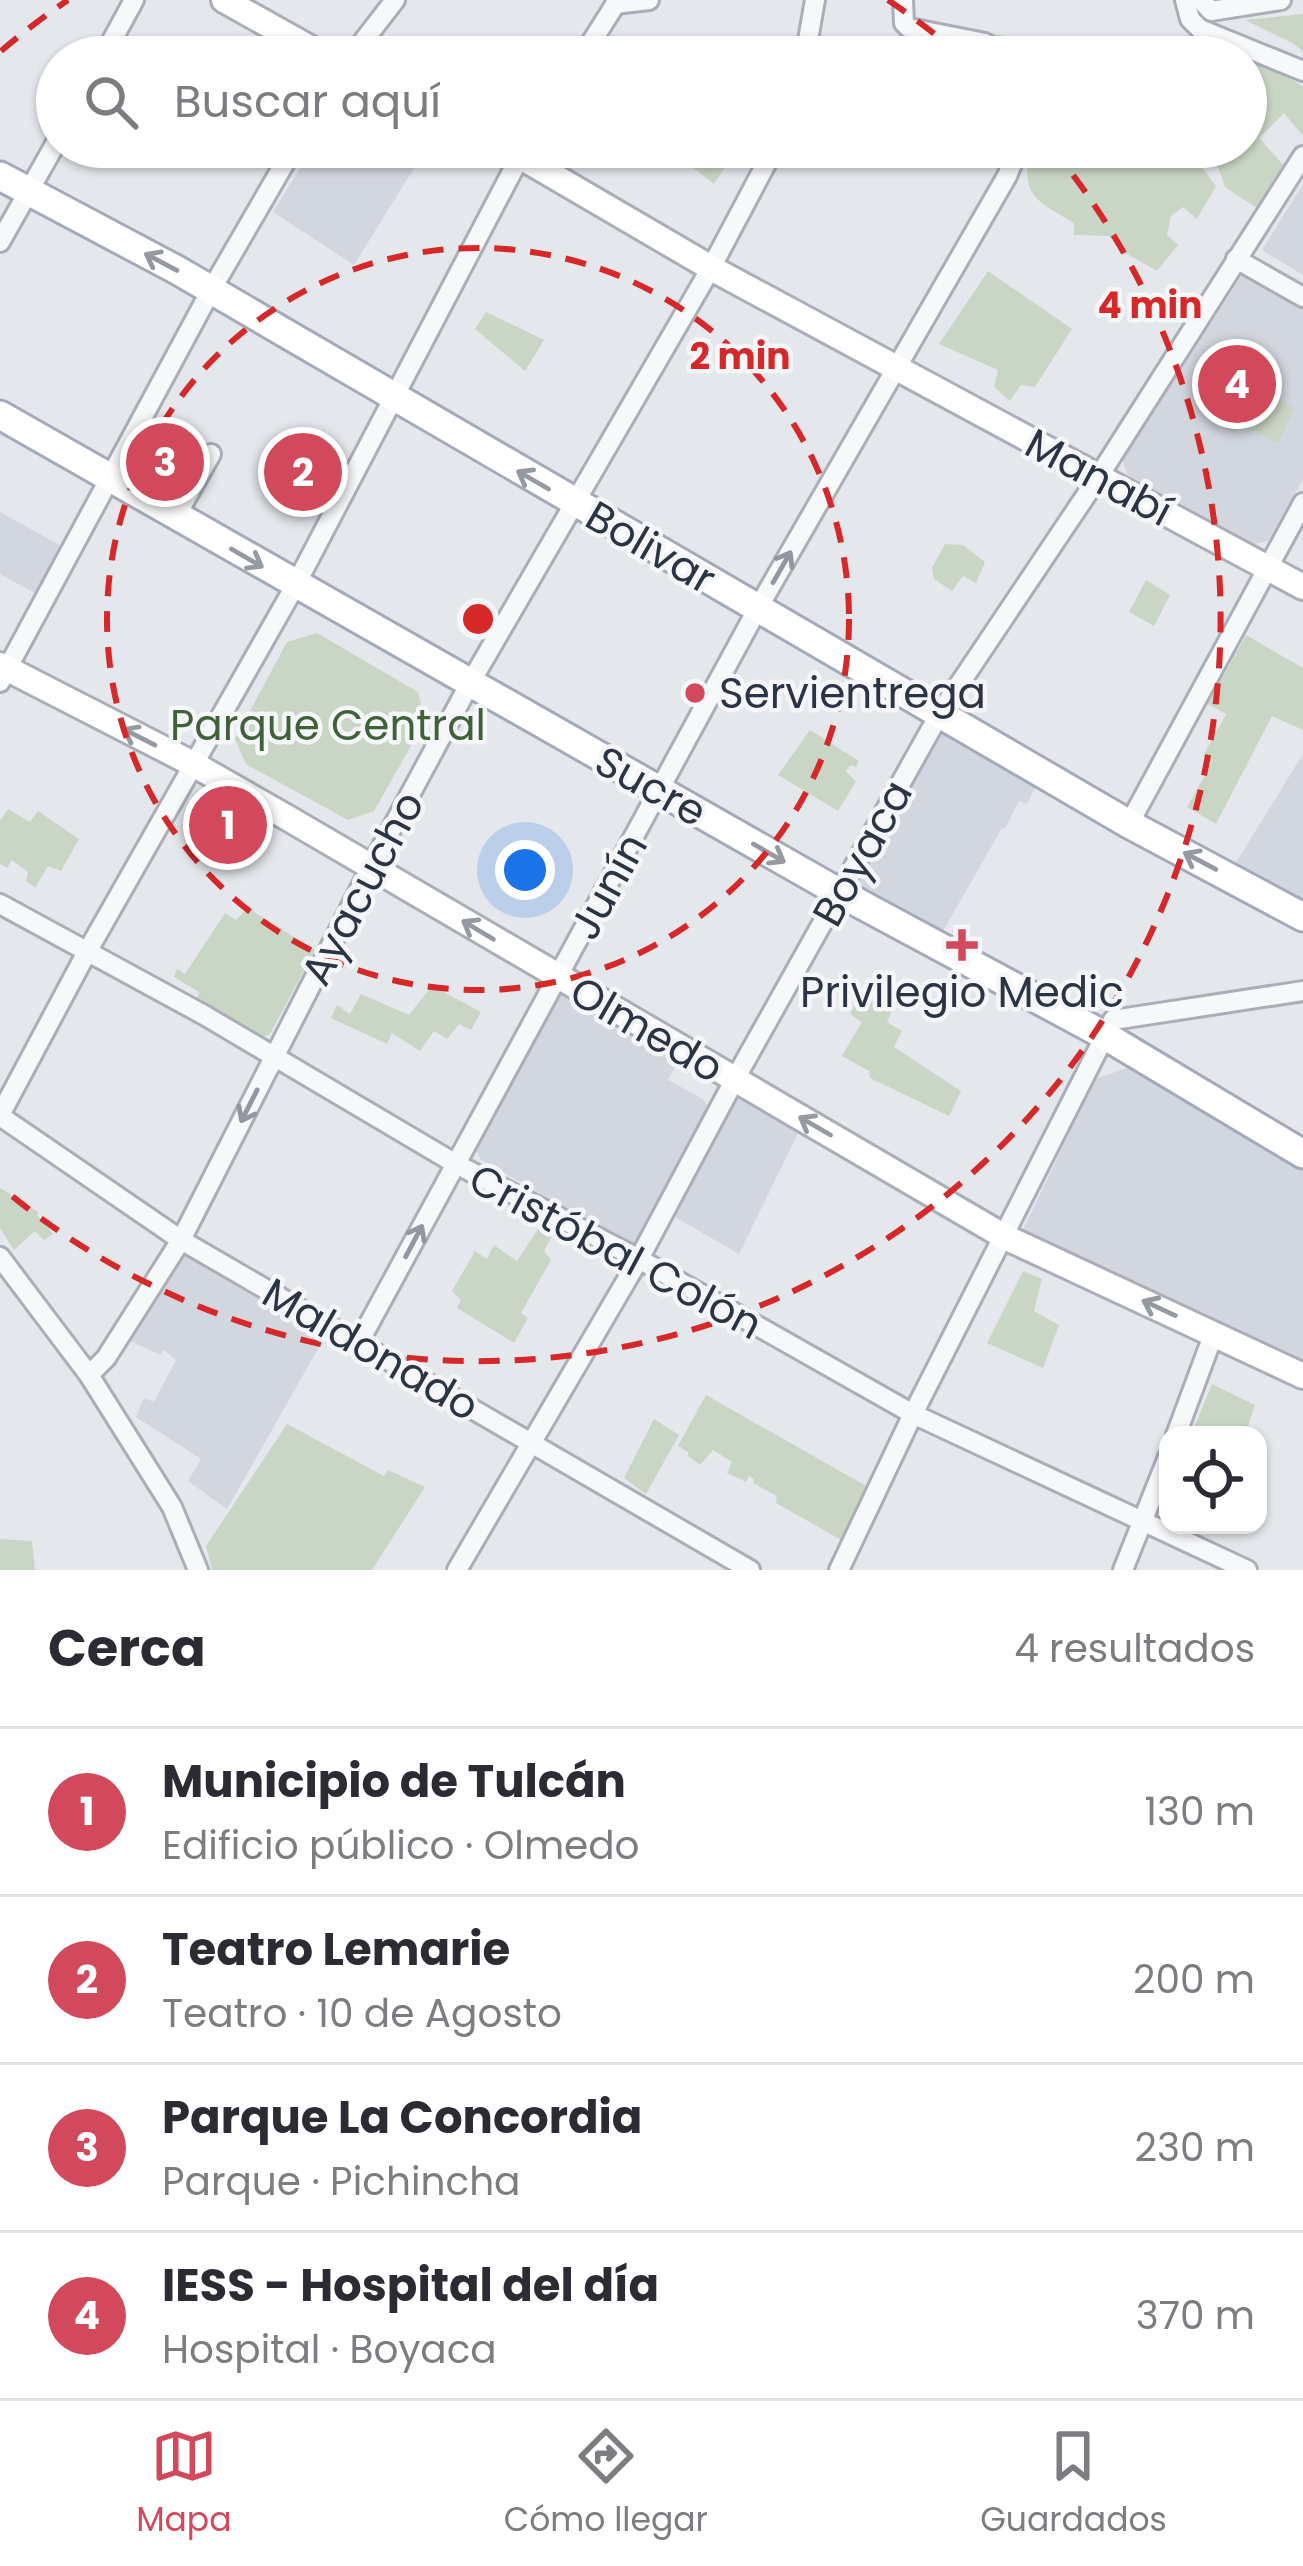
<!DOCTYPE html>
<html lang="es">
<head>
<meta charset="utf-8">
<style>
  :root { --surface:#fff; --page:#f7f7f7; --text:#2b2b33; --muted:#7c7c81; --line:#e1e1e2; --accent:#d1495b }
  body { margin:0; font-family:Poppins,sans-serif; background:var(--page); color:var(--text) }
  .controls { position:absolute; right:36px; bottom:36px; display:grid; overflow:hidden; border-radius:24px; box-shadow:0 3px 9px #0004 }
  .controls button { width:108px; height:108px; display:grid; place-items:center; padding:0; border:0; border-bottom:3px solid var(--line); background:var(--surface); color:var(--text); font:60px sans-serif }
  .you { position:absolute; left:525px; top:870px; width:42px; height:42px; margin:-30px; border:9px solid #fff; border-radius:50%; background:#1a73e8; box-shadow:0 0 0 18px #1a73e833 }
  .badge { display:grid; place-items:center; width:78px; height:78px; border-radius:50%; background:var(--accent); color:#fff; font-size:39px; font-weight:700 }
  .pin { position:absolute; translate:-50% -50%; border:6px solid #fff; box-shadow:0 3px 12px #0006 }
  .list { margin:0; padding:0; list-style:none }
  h2 { display:flex; justify-content:space-between; align-items:center; height:156px; margin:0; padding:0 48px; font-size:51px }
  h2 small { font-size:39px; font-weight:400; color:var(--muted) }
  .list li { display:grid; grid-template-columns:78px 1fr auto; gap:36px; align-items:center; box-sizing:border-box; height:168px; padding:0 48px; border-top:3px solid var(--line) }
  .list b { display:block; font-size:45px; white-space:nowrap }
  .list p { margin:0; font-size:39px; white-space:nowrap; color:var(--muted) }
  .list em { font-size:39px; font-style:normal; color:var(--muted) }
  .icon { flex:none; width:66px; height:66px; fill:none; stroke:currentColor; stroke-width:2; stroke-linecap:round; stroke-linejoin:round }
  .map { position:relative; flex:none; width:1303px; height:1570px; overflow:hidden }
  .search { position:absolute; background:var(--surface); box-shadow:0 3px 9px #0004; left:36px; right:36px; top:36px; height:132px; display:flex; align-items:center; gap:30px; box-sizing:border-box; padding:0 42px; border-radius:66px; color:var(--muted); font-size:45px }
  .sheet { height:828px; background:var(--surface) }
  nav { display:flex; justify-content:space-around; align-items:center; box-sizing:border-box; height:168px; border-top:3px solid var(--line); background:var(--surface); font-size:33px; color:var(--muted) }
  nav a { display:grid; justify-items:center; gap:6px }
  nav .on { color:var(--accent) }
  .map>svg:first-child { display:block }
  .built { fill:#d2d6de }
  .green { fill:#c9d6c5 }
  .lines { fill:none; stroke-linecap:round; stroke-linejoin:round }
  .street-casing { stroke:#a9aeb7; stroke-width:24 }
  .secondary-casing { stroke:#a9aeb7; stroke-width:30 }
  .primary-casing { stroke:#a3abb8; stroke-width:33 }
  .street { stroke:#f7f8fa; stroke-width:18 }
  .secondary { stroke:#fff; stroke-width:24 }
  .primary { stroke:#fff; stroke-width:27 }
  .oneway { stroke:#959aa2 }
  .oneway2 { stroke:#9196a0 }
  .ring { fill:none; stroke:#d62828; stroke-width:6; stroke-dasharray:21 15 }
  .poi-dot { fill:#d1495b; stroke:#f4f6f9; stroke-width:4.5 }
  .labels { text-anchor:middle; stroke-width:9; stroke-linejoin:round; paint-order:stroke }
  .street-label { font-size:42px; fill:#2b3445; stroke:#f4f6f9 }
  .poi-label { font-size:42px; fill:#2b3445; stroke:#f4f6f9; text-anchor:start }
  .park-label { font-size:42px; fill:#3f6138; stroke:#f4f6f9 }
  .centre { fill:#d62828; stroke:#f4f6f9; stroke-width:6 }
  .ring-label { font-size:36px; text-anchor:middle; font-weight:bold; fill:#d62828; stroke:#f4f6f9; stroke-width:9; stroke-linejoin:round; paint-order:stroke }
</style>
</head>
<body>
<div class="map">
<svg width="1303" height="1570" viewBox="0 0 1303 1570">
  <rect width="100%" height="100%" fill="#e4e7ec"/>
  <g class="built">
    <polygon points="313,147 427,147 354,265 273,212"/>
    <polygon points="1303,184 1303,275 1262,250"/>
    <polygon points="1243,274 1303,308 1303,479 1268,541 1254,544 1128,475 1122,460"/>
    <polygon points="0,512 65,548 38,595 0,574"/>
    <polygon points="948,729 1037,784 1027,804 1019,801 1005,828 1002,828 938,940 858,895 856,885 937,733"/>
    <polygon points="1303,754 1303,899 1300,904 1232,869"/>
    <polygon points="563,988 681,1056 668,1080 703,1099 708,1106 633,1247 480,1159 475,1146"/>
    <polygon points="1127,1068 1303,1163 1303,1363 1022,1232 1095,1079"/>
    <polygon points="741,1089 803,1123 739,1254 673,1216"/>
    <polygon points="186,1254 327,1333 227,1509 188,1481 201,1459 136,1417 144,1398 154,1402 176,1360 164,1350 160,1355 130,1341"/>
  </g>
  <g class="green">
    <polygon points="1303,14 1303,53 1296,45 1245,20"/>
    <polygon points="986,32 1078,53 1135,40 1179,38 1196,57 1011,57"/>
    <path d="M 1246,61 L 1285,75 L 1303,87 L 1303,136 L 1284,113 L 1259,138 L 1284,166 L 1257,208 L 1225,187 L 1218,167 L 1200,165 L 1216,186 L 1197,219 L 1183,207 L 1171,216 L 1167,235 L 1178,245 L 1157,271 L 1120,250 L 1109,236 L 1074,235 L 1074,223 C 1034,199 1022,197 1029,147 L 1246,147 Z"/>
    <polygon points="667,147 738,147 714,184"/>
    <polygon points="988,271 1072,329 1035,387 1021,385 1010,401 994,387 998,370 939,344"/>
    <polygon points="486,312 544,340 525,371 475,329"/>
    <polygon points="1217,364 1295,408 1278,443 1239,425 1235,433 1195,407"/>
    <polygon points="151,421 207,452 179,503 124,471"/>
    <polygon points="945,544 963,545 985,562 976,583 963,576 952,591 934,579 932,568"/>
    <polygon points="1146,580 1170,595 1154,626 1129,612"/>
    <polygon points="317,633 418,692 425,721 374,811 348,820 246,764 235,739 287,642"/>
    <polygon points="1246,635 1303,668 1303,730 1272,716 1216,824 1187,807 1212,763 1203,756 1226,714 1208,704"/>
    <polygon points="810,730 859,761 856,767 851,765 845,771 856,781 838,811 778,775"/>
    <polygon points="8,809 30,822 38,811 79,839 61,871 48,866 35,888 26,881 28,872 12,860 7,868 0,864 0,821"/>
    <polygon points="248,908 315,950 270,1034 263,1037 196,1002 199,992 174,977 177,969 185,974 225,913 236,920"/>
    <polygon points="880,983 899,996 887,1022 902,1031 894,1047 961,1091 949,1116 870,1078 869,1071 842,1056 862,1022 850,1014 860,996 870,1001"/>
    <polygon points="432,986 481,1012 471,1030 459,1024 447,1039 434,1031 420,1051 392,1033 387,1044 331,1018 337,1005 350,1014 361,994 409,1015"/>
    <polygon points="0,1188 38,1212 37,1215 53,1234 44,1240 35,1231 14,1250 0,1228"/>
    <polygon points="542,1223 555,1230 544,1251 551,1260 521,1313 528,1318 514,1343 457,1308 461,1300 452,1291 475,1251 487,1259 494,1245 517,1261"/>
    <polygon points="1023,1271 1042,1279 1034,1311 1059,1325 1043,1368 987,1343"/>
    <polygon points="1212,1384 1255,1405 1245,1435 1191,1435"/>
    <polygon points="706,1395 868,1487 843,1541 776,1503 777,1496 753,1483 754,1479 749,1476 746,1482 727,1473 732,1462 713,1450 700,1465 688,1456 688,1452 678,1446"/>
    <polygon points="654,1419 679,1435 646,1494 624,1478"/>
    <polygon points="287,1424 384,1476 388,1470 425,1487 372,1570 212,1570 206,1546"/>
    <polygon points="0,1539 32,1541 35,1570 0,1570"/>
  </g>
  <g class="lines">
    <g class="street-casing">
      <g id="street">
        <polyline points="903,0 904,23 909,28 985,43 1005,57"/>
        <polyline points="1185,0 1190,19 1200,29 1303,71"/>
        <polyline points="1201,0 1211,11 1281,0"/>
        <polyline points="615,4 649,0"/>
        <polyline points="103,57 134,0"/>
        <polyline points="351,57 395,0"/>
        <polyline points="582,57 618,0"/>
        <polyline points="805,57 815,0"/>
        <polyline points="0,242 57,141"/>
        <polyline points="1236,259 1303,297"/>
        <polyline points="176,516 211,454"/>
        <polyline points="0,682 210,292 294,147"/>
        <polyline points="1129,824 1303,503"/>
        <polyline points="0,904 204,1015 456,1164 639,1259 913,1414 1247,1570"/>
        <polyline points="0,1115 87,952 295,586 524,149"/>
        <polyline points="0,1116 181,1240 750,1570"/>
        <polyline points="0,1257 89,1375 172,1507 198,1570"/>
        <polyline points="358,1344 758,608 1007,176 1019,147"/>
        <polyline points="89,1375 106,1358 181,1240 371,867 469,685 711,268 775,147"/>
        <polyline points="1176,1435 1214,1333"/>
        <polyline points="457,1570 639,1259 735,1079 940,713 1099,476 1303,156"/>
        <polyline points="839,1570 913,1414 1113,1020 1303,991"/>
        <polyline points="1123,1570 1168,1457"/>
      </g>
    </g>
    <g class="secondary-casing">
      <g id="secondary">
        <polyline points="224,0 326,57"/>
        <polyline points="504,147 711,268 1303,587"/>
        <polyline points="0,665 195,765 286,817 1005,1237 1303,1376"/>
      </g>
    </g>
    <g class="primary-casing">
      <g id="primary">
        <polyline points="0,176 177,270 1129,824 1303,917"/>
        <polyline points="0,415 840,893 1104,1035 1303,1154"/>
      </g>
    </g>
    <use href="#street" class="street"/>
    <use href="#secondary" class="secondary"/>
    <use href="#primary" class="primary"/>
  </g>
  <defs><path id="oneway-shaft" d="M-6 0H5M1.5-3L5.5 0L1.5 3" fill="none" stroke-width="1.6" stroke-linecap="round" stroke-linejoin="round" transform="scale(3)"/></defs>
  <g class="oneway">
    <use href="#oneway-shaft" transform="translate(161 262) rotate(-152)"/>
    <use href="#oneway-shaft" transform="translate(533 480) rotate(-150)"/>
    <use href="#oneway-shaft" transform="translate(247 558) rotate(30)"/>
    <use href="#oneway-shaft" transform="translate(139 737) rotate(-153)"/>
    <use href="#oneway-shaft" transform="translate(769 853) rotate(30)"/>
    <use href="#oneway-shaft" transform="translate(1200 861) rotate(-152)"/>
    <use href="#oneway-shaft" transform="translate(478 930) rotate(-149)"/>
    <use href="#oneway-shaft" transform="translate(815 1126) rotate(-150)"/>
    <use href="#oneway-shaft" transform="translate(1159 1308) rotate(-155)"/>
  </g>
  <g class="oneway2">
    <use href="#oneway-shaft" transform="translate(782 567) rotate(-60)"/>
    <use href="#oneway-shaft" transform="translate(249 1106) rotate(117)"/>
    <use href="#oneway-shaft" transform="translate(414 1241) rotate(-62)"/>
  </g>
  <g class="ring">
    <circle cx="478" cy="619" r="371"/>
    <path d="M1 51A742 742 0 0 1 68 0M888 0A742 742 0 0 1 960 55M1051 147A742 742 0 0 1 1 1187"/>
  </g>
  <g class="poi-dot">
    <circle cx="695" cy="693" r="12"/>
    <path d="M956 927h12v12h12v12h-12v12h-12v-12h-12v-12h12z"/>
  </g>
  <g class="labels">
    <g class="street-label">
      <text transform="translate(1099 477) rotate(28)" y="15">Manabí</text>
      <text transform="translate(651 547) rotate(30)" y="15">Bolivar</text>
      <text transform="translate(651 786) rotate(29)" y="15">Sucre</text>
      <text transform="translate(862 853) rotate(-61)" y="15">Boyaca</text>
      <text transform="translate(608 886) rotate(-61)" y="15">Junín</text>
      <text transform="translate(362 888) rotate(-62)" y="15">Ayacucho</text>
      <text transform="translate(647 1029) rotate(30)" y="15">Olmedo</text>
      <text transform="translate(616 1251) rotate(28)" y="15">Cristóbal Colón</text>
      <text transform="translate(371 1349) rotate(30)" y="15">Maldonado</text>
    </g>
    <g class="poi-label">
      <text x="719" y="708">Servientrega</text>
      <text x="962" y="1007" text-anchor="middle">Privilegio Medic</text>
    </g>
    <g class="park-label">
      <text x="328" y="740">Parque Central</text>
    </g>
  </g>
  <circle cx="478" cy="619" r="18" class="centre"/>
  <g class="ring-label">
    <text x="1150" y="318">4 min</text>
    <text x="740" y="369">2 min</text>
  </g>
</svg>
<div class="controls">
<button><svg class="icon" aria-label="locate" viewBox="0 0 24 24"><circle cx="12" cy="12" r="6"/><path d="M12 2v4M12 18v4M2 12h4M18 12h4"/></svg></button>
</div>
<div class="you"></div>
<div class="pin badge" style="left:228px;top:825px">1</div>
<div class="pin badge" style="left:303px;top:472px">2</div>
<div class="pin badge" style="left:165px;top:462px">3</div>
<div class="pin badge" style="left:1237px;top:384px">4</div>
<div class="search"><svg class="icon" aria-label="search" viewBox="0 0 24 24"><circle cx="10" cy="10" r="6"/><path d="M15 15l6 6"/></svg>Buscar aquí</div>
</div>
<section class="sheet">
<h2>Cerca<small>4 resultados</small></h2>
<ul class="list">
<li><span class="badge">1</span><div><b>Municipio de Tulcán</b><p>Edificio público · Olmedo</p></div><em>130 m</em></li>
<li><span class="badge">2</span><div><b>Teatro Lemarie</b><p>Teatro · 10 de Agosto</p></div><em>200 m</em></li>
<li><span class="badge">3</span><div><b>Parque La Concordia</b><p>Parque · Pichincha</p></div><em>230 m</em></li>
<li><span class="badge">4</span><div><b>IESS - Hospital del día</b><p>Hospital · Boyaca</p></div><em>370 m</em></li>
</ul>
</section>
<nav>
<a class="on"><svg class="icon" aria-label="map" viewBox="0 0 24 24"><path d="M3 6l6-2 6 2 6-2v14l-6 2-6-2-6 2zM9 4v14M15 6v14"/></svg>Mapa</a>
<a><svg class="icon" aria-label="directions" viewBox="0 0 24 24"><path d="M12 3l9 9-9 9-9-9zM9 14v-3h6M13 9l2 2-2 2"/></svg>Cómo llegar</a>
<a><svg class="icon" aria-label="saved" viewBox="0 0 24 24"><path d="M7 4h10v16l-5-4-5 4z"/></svg>Guardados</a>
</nav>
</body>
</html>
